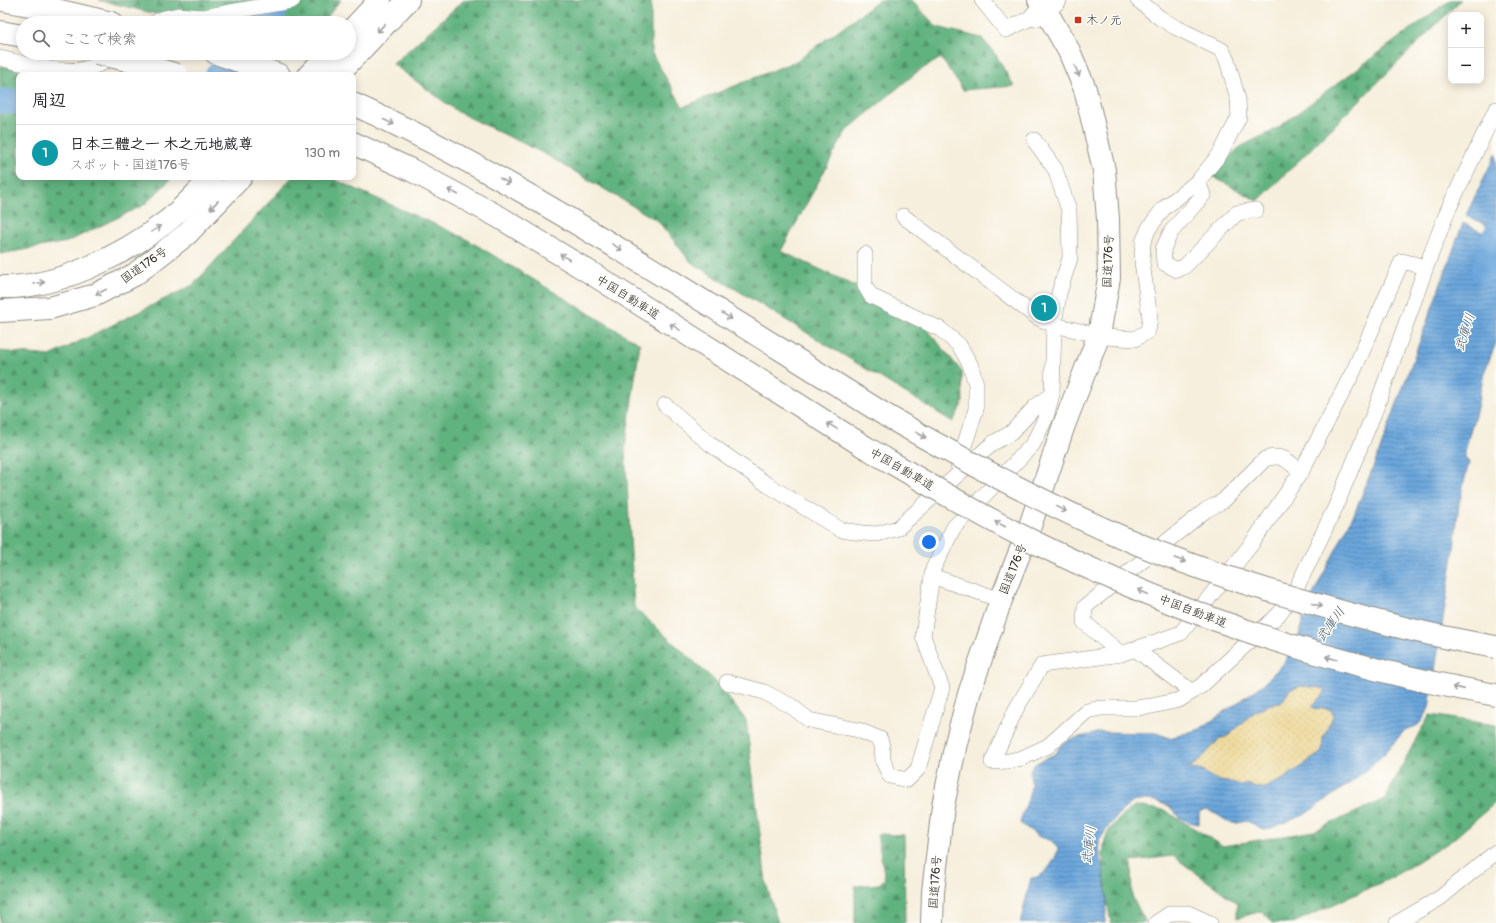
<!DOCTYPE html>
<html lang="ja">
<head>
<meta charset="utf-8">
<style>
  :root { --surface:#fff; --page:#f2f2f2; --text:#202124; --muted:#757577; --line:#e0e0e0; --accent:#7c3aed }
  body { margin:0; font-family:Pangolin,"Klee One",sans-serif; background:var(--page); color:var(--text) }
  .controls { position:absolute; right:12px; top:12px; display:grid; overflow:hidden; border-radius:8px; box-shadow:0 2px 10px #0003 }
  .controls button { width:36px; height:36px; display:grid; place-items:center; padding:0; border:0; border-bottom:1px solid var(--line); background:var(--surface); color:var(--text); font:20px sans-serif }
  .you { position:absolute; left:929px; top:542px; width:14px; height:14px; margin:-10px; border:3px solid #fff; border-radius:50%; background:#1a73e8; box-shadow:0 0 0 6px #1a73e833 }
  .badge { display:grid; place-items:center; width:26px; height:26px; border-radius:50%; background:var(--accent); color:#fff; font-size:13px; font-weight:700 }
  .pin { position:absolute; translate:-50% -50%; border:2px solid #fff; box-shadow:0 1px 4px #0006 }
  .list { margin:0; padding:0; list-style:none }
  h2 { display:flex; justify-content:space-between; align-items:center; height:52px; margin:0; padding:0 16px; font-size:17px }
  h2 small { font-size:13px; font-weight:400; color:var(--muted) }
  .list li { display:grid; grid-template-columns:26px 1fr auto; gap:12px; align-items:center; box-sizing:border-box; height:56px; padding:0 16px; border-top:1px solid var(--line) }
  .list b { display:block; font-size:15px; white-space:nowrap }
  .list p { margin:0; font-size:13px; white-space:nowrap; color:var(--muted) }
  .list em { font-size:13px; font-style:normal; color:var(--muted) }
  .icon { flex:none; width:22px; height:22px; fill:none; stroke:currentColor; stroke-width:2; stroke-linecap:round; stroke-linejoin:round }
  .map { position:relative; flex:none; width:1496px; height:923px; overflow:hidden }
  .search { position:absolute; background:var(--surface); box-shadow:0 2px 10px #0003; left:16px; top:16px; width:340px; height:44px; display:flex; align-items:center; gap:10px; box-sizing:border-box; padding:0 14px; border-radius:22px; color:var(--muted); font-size:15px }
  .panel { position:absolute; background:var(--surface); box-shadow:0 2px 10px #0003; left:16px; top:72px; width:340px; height:108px; border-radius:8px }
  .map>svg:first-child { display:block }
  .forest { fill:url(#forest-firs); stroke:#466e55 }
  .sand { fill:url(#sand-dots); stroke:#8c8264 }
  .water { fill:url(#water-rules); stroke:#4a6883; fill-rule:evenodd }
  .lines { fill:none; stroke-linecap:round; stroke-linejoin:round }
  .river { stroke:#6aa6db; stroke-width:25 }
  .street-casing { stroke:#908d84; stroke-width:16 }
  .secondary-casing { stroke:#908d84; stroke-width:22 }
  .highway-casing { stroke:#908d84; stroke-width:24 }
  .street { stroke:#fff; stroke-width:15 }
  .secondary { stroke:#fff; stroke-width:21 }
  .highway { stroke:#fff; stroke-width:22 }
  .highway-bridge-casing { stroke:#908d84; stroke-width:24; stroke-linecap:butt }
  .highway-bridge { stroke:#fff; stroke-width:22 }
  .oneway { stroke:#a0a0a0 }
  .poi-dot { fill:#c8321e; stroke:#fdfcf7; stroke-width:1.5 }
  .labels { text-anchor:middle; stroke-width:3; stroke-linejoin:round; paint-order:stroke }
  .poi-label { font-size:12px; fill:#2b2b2b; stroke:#fdfcf7; text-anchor:start }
  .street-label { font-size:12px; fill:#2b2b2b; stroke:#fdfcf7 }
  .water-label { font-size:13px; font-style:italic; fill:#445c71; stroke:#fdfcf7 }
</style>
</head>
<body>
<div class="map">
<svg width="1496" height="923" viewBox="0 0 1496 923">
  <defs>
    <pattern id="forest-firs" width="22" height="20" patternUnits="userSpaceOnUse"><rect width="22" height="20" fill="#60b27f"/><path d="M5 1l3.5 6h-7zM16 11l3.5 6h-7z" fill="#4f9168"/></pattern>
    <pattern id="sand-dots" width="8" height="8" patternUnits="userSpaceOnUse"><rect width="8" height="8" fill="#eeda9e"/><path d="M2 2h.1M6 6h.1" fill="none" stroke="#cb8" stroke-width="1.8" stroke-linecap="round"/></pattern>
    <pattern id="water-rules" width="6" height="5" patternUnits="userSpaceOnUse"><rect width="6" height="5" fill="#6aa6db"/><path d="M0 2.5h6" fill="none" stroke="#5787b2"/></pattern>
  </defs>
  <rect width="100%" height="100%" fill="#fdfcf7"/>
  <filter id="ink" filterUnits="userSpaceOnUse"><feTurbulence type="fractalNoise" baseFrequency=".025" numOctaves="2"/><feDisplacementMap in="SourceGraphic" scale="8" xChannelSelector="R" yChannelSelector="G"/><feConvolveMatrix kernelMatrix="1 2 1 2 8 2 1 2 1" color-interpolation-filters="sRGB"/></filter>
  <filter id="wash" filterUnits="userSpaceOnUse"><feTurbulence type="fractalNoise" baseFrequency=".012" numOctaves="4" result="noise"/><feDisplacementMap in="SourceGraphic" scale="16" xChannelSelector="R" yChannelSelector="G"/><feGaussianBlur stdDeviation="0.9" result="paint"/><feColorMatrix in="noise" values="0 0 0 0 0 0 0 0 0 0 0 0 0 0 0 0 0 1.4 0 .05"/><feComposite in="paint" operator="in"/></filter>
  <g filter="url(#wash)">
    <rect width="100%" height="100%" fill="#f6efdd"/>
    <g class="forest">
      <polygon points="99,0 341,0 322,23 192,23"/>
      <polygon points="464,0 651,0 651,52 683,107 796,61 880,0 911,0 937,27 982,38 995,54 1014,86 963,90 941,58 917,72 846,131 781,251 915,314 962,372 963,402 953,422 691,262 658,221 545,154 458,112 393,64"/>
      <polygon points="1450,0 1461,0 1258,201 1210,175 1240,147 1276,129"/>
      <polygon points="0,66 45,75 19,75 19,177 173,177 144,205 67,242 0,254"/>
      <polygon points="292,177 329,177 463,237 640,344 625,448 634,607 713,679 746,720 766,883 778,923 0,923 0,351 50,356 193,285"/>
      <path d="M 1430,715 L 1496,725 L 1496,802 L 1451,841 L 1391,878 L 1293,923 L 1272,923 L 1262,911 L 1237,918 L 1237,903 L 1173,856 L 1131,861 L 1132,896 L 1146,923 L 1111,923 C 1107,898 1095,848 1111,828 C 1117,820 1127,813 1134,806 L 1164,810 L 1223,846 L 1314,831 L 1385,799 L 1419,733 Z"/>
      <polygon points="877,834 904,835 905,923 855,923 855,886 879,884 885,879"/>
    </g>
    <polygon class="sand" points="1301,686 1323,688 1325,690 1325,692 1313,705 1316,709 1327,708 1333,712 1333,716 1323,739 1322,752 1282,780 1274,783 1265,788 1255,788 1250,785 1245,784 1237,785 1229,782 1220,781 1211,777 1204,771 1189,769 1189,767 1196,764 1219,740 1232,733 1236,727 1264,705 1281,703 1290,690"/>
    <g class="water">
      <polygon points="1496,153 1496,230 1466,215"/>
      <path d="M 1463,223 L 1496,239 L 1496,343 L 1484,373 L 1476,412 L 1465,450 L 1465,458 L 1469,462 L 1459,503 L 1454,549 L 1429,708 C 1425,715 1421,725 1414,727 C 1409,729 1407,728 1404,731 L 1385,753 L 1356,779 L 1304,815 L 1266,830 C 1258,830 1256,824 1249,822 C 1244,820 1239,824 1233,823 C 1222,821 1210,805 1199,812 L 1199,824 L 1189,822 L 1180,818 L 1169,806 L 1155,801 L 1147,800 L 1133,802 L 1123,810 L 1108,827 L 1099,841 L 1100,859 L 1103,868 L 1107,899 L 1105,923 L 1020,923 L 1031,878 C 1045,878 1055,861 1058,849 L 1052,841 L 1038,836 L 1020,823 C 1023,810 1031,796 1031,783 C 1031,778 1029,772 1031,768 C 1033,764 1051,755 1055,754 C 1058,752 1058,748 1060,746 C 1070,736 1087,737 1099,732 L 1156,733 L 1170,738 L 1200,729 L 1260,687 L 1284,663 L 1298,639 L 1305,610 L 1355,512 L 1380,450 ZM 1301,686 L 1323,688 L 1325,690 L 1325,692 L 1313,705 L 1312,707 L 1316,709 L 1327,708 L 1333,712 L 1333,716 L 1323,739 L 1322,752 L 1282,780 L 1274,783 L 1265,788 L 1255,788 L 1250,785 L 1245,784 L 1237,785 C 1229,781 1225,783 1218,780 C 1204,775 1207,769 1189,769 L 1189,767 C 1202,762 1208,749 1219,740 C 1222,737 1228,737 1232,733 C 1247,718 1258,704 1281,703 L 1290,690 Z"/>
    </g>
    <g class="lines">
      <g class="river">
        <polyline points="267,23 276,9 278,0"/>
        <polyline points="217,75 241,53"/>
        <polyline points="0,101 19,102"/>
        <polyline points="1483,271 1496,234"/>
      </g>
    </g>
  </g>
  <g filter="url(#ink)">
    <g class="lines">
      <g class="street-casing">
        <g id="street">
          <polyline points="982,0 1006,30 1035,16"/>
          <polyline points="154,23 164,18 178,15 203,17 291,1 293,0"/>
          <path d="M 0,58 C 39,67 81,83 116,54"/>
          <polyline points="1198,181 1203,195 1171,232 1163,249 1164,263 1177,270 1185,266 1237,213 1256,210"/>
          <polyline points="903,216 1038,318 1054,325 1059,293 1070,258 1069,210 1055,169 1034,140"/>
          <polyline points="865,254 865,286 871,296 940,329 959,345 970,364 976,384 976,409 958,465"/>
          <polyline points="1426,267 1402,261 1354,370 1301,472 1253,542 1181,633 1121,654 1042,665 1016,709 992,762 1009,761 1022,758 1048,746 1087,711 1101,708 1136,708 1152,706 1179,700 1201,686 1279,614 1296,589 1336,506 1376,408 1426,267 1448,210 1496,109"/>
          <polyline points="665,405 710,444 765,483 841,530 862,533 877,534 898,528 993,443 1011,433 1035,407 1052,394 1054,325 1106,337 1135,339 1148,331 1150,318 1142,262 1143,242 1149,228 1163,209 1198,181 1220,154 1239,117 1238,99 1227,60 1222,50 1175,27 1160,18 1138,0"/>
          <polyline points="932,576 1001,600"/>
          <polyline points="1135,649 1192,692"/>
          <path d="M 1121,654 L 1084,622 L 1085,607 L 1206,510 L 1223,501 L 1265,459 C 1283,453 1288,461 1301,472"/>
          <polyline points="727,682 764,692 791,706 809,720 858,730 880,739 882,746 883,761 890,776 907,780 918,769 942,688 923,636 933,569 954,527 1033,444 1046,417 1052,394"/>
          <polyline points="1156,923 1171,913 1188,913 1210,923"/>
          <polyline points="1397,923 1440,898 1496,852"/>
        </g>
      </g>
      <g class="secondary-casing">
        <polyline id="secondary" points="1035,16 1056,0"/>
      </g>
      <g class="highway-casing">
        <g id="highway">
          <polyline points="2,0 56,10 111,23"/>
          <polyline points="0,32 23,36"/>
          <polyline points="349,33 380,0"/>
          <polyline points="216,53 279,75"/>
          <polyline points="309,75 330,53"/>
          <polyline points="337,75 408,0"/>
          <path d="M 353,104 C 466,155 571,219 676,284 C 746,328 817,372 887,416"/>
          <polyline points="353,143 411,170 499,217 591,273 865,447"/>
          <path d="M 0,287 C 56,289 122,256 166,222 C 182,210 198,191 212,177"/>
          <polyline points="0,311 50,308 95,295 134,275 187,234 241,177"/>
          <polyline points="932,923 933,892 943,806 956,743 969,694 1001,600 1029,529 1064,425 1099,335 1109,278 1108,219 1104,170 1085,89 1069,51 1045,9 1039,0"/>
        </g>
      </g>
      <use href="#street" class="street"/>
      <use href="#secondary" class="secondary"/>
      <use href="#highway" class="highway"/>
      <g class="highway-bridge-casing">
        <g id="highway-bridge">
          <polyline points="97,53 123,59 177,75"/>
          <path d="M 887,416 C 958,457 1030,496 1106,530 C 1169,559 1235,581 1301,600 C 1365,619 1430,636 1496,647"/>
          <path d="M 865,447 C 916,477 967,508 1020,535 C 1171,611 1329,666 1496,695"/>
        </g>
      </g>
      <use href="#highway-bridge" class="highway-bridge"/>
    </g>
    <defs><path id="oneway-shaft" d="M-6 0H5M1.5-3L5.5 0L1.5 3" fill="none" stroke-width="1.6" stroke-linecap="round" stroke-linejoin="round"/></defs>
    <g class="oneway">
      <use href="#oneway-shaft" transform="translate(381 28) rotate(133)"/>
      <use href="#oneway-shaft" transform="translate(1077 71) rotate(67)"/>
      <use href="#oneway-shaft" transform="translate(389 122) rotate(25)"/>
      <use href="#oneway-shaft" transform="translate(505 181) rotate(28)"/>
      <use href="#oneway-shaft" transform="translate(453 192) rotate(-152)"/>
      <use href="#oneway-shaft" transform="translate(214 205) rotate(133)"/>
      <use href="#oneway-shaft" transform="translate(156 229) rotate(-33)"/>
      <use href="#oneway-shaft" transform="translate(617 247) rotate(32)"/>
      <use href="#oneway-shaft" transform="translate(565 257) rotate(-149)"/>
      <use href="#oneway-shaft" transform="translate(39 283) rotate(-9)"/>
      <use href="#oneway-shaft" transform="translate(101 292) rotate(153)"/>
      <use href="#oneway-shaft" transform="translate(727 316) rotate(32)"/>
      <use href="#oneway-shaft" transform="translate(675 327) rotate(-148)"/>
      <use href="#oneway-shaft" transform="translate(832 426) rotate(-148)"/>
      <use href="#oneway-shaft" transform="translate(921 435) rotate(30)"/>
      <use href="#oneway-shaft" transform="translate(1061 509) rotate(26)"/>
      <use href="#oneway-shaft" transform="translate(1000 524) rotate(-152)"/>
      <use href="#oneway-shaft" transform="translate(1180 560) rotate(20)"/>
      <use href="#oneway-shaft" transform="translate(1143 592) rotate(-156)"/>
      <use href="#oneway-shaft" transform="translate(1317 605) rotate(16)"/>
      <use href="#oneway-shaft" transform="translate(1331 658) rotate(-164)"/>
      <use href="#oneway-shaft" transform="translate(1458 688) rotate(-168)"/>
    </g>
  </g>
  <rect class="poi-dot" x="1074" y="16" width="8" height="8" rx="2"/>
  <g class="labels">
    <g class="poi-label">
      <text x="1086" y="24">木ノ元</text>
    </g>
    <g class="street-label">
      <text transform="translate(1108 261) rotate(-88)" y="4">国道176号</text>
      <text transform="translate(144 265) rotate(-35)" y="4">国道176号</text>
      <text transform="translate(628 297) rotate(32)" y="4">中国自動車道</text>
      <text transform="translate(902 469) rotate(30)" y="4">中国自動車道</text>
      <text transform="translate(1013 569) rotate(-68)" y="4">国道176号</text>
      <text transform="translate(1193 611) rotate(21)" y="4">中国自動車道</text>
      <text transform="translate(935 882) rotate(-86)" y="4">国道176号</text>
    </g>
    <g class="water-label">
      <text transform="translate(1464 332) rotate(-72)" y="5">武庫川</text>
      <text transform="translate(1330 624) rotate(-54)" y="5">武庫川</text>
      <text transform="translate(1088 845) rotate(-83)" y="5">武庫川</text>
    </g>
  </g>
</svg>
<div class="controls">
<button>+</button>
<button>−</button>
</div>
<div class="you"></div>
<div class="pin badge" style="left:1044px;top:308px;background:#0f9aa8">1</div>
<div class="search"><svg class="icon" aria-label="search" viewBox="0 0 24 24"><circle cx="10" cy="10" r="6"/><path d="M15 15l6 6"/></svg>ここで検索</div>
<section class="panel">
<h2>周辺<small></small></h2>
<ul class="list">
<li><span class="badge" style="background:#0f9aa8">1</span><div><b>日本三體之一 木之元地蔵尊</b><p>スポット · 国道176号</p></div><em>130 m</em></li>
</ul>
</section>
</div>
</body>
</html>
